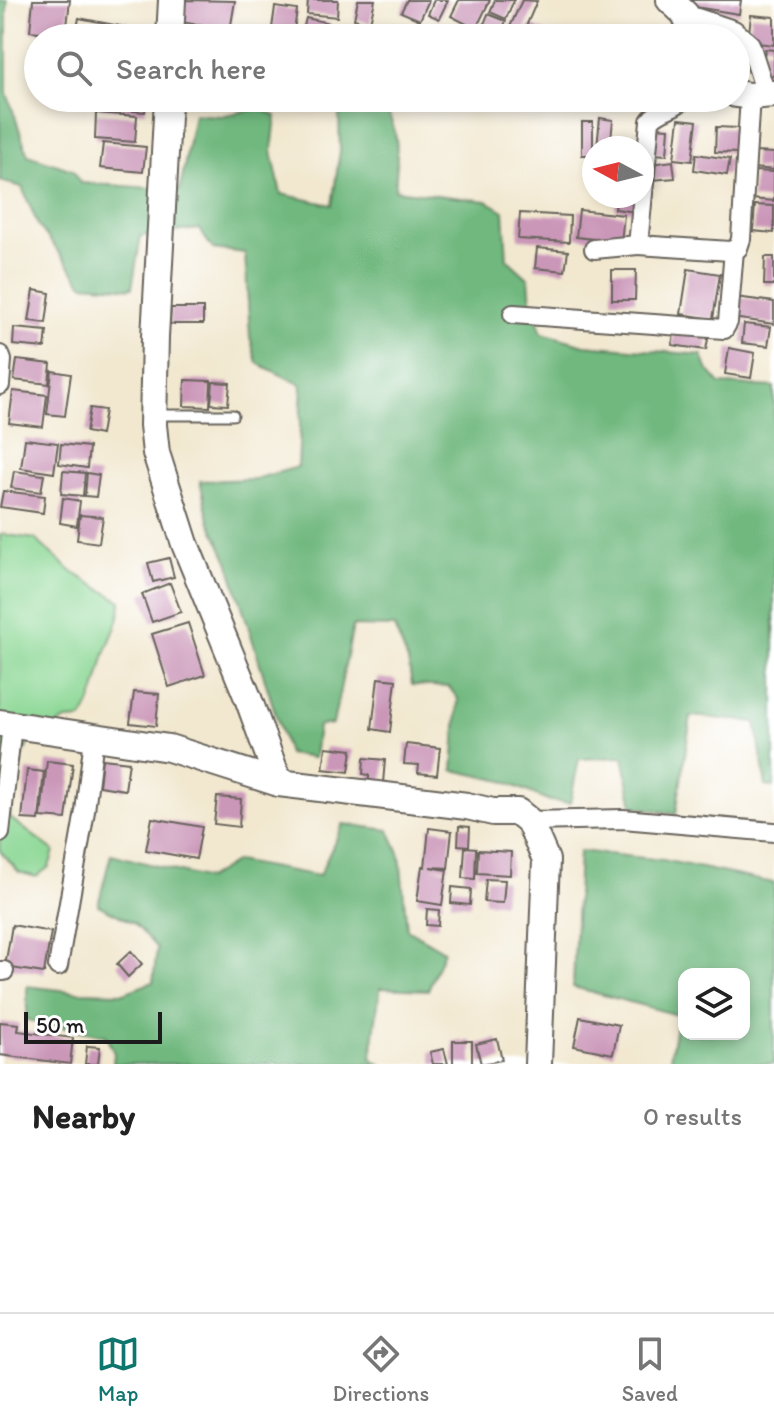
<!DOCTYPE html>
<html lang="en">
<head>
<meta charset="utf-8">
<style>
  :root { --surface:#fff; --page:#f6f6f6; --text:#222; --muted:#767676; --line:#e0e0e0; --accent:#0f766e }
  body { margin:0; font-family:Itim,sans-serif; background:var(--page); color:var(--text) }
  .controls { position:absolute; right:24px; bottom:24px; display:grid; overflow:hidden; border-radius:16px; box-shadow:0 4px 12px #0003 }
  .controls button { width:72px; height:72px; display:grid; place-items:center; padding:0; border:0; border-bottom:2px solid var(--line); background:var(--surface); color:var(--text); font:40px sans-serif }
  .compass { position:absolute; left:582px; top:136px; width:72px; height:72px; border-radius:50%; background:var(--surface); box-shadow:0 4px 12px #0003; rotate:277deg }
  .scale { position:absolute; left:24px; bottom:20px; width:138px; box-sizing:border-box; padding-left:8px; border:4px solid #1c1c1c; border-top:0; font-size:22px; line-height:28px; white-space:nowrap; color:#1c1c1c; -webkit-text-stroke:6px #fff; paint-order:stroke }
  .list { margin:0; padding:0; list-style:none }
  h2 { display:flex; justify-content:space-between; align-items:center; height:104px; margin:0; padding:0 32px; font-size:34px }
  h2 small { font-size:26px; font-weight:400; color:var(--muted) }
  .icon { flex:none; width:44px; height:44px; fill:none; stroke:currentColor; stroke-width:2; stroke-linecap:round; stroke-linejoin:round }
  .map { position:relative; flex:none; width:774px; height:1064px; overflow:hidden }
  .search { position:absolute; background:var(--surface); box-shadow:0 4px 12px #0003; left:24px; right:24px; top:24px; height:88px; display:flex; align-items:center; gap:20px; box-sizing:border-box; padding:0 28px; border-radius:44px; color:var(--muted); font-size:30px }
  .sheet { height:248px; background:var(--surface) }
  nav { display:flex; justify-content:space-around; align-items:center; box-sizing:border-box; height:112px; border-top:2px solid var(--line); background:var(--surface); font-size:22px; color:var(--muted) }
  nav a { display:grid; justify-items:center; gap:4px }
  nav .on { color:var(--accent) }
  .map>svg:first-child { display:block }
  .green { fill:#8bd794; stroke:#547a58; stroke-width:2 }
  .forest { fill:#70b87e; stroke:#466a4d; stroke-width:2; fill-rule:evenodd }
  .building { fill:#cb97b9 }
  .lines { fill:none; stroke-linecap:round; stroke-linejoin:round }
  .lane-casing { stroke:#67635b; stroke-width:13 }
  .street-casing { stroke:#67635b; stroke-width:22 }
  .secondary-casing { stroke:#67635b; stroke-width:30 }
  .lane { stroke:#fff; stroke-width:9 }
  .street { stroke:#fff; stroke-width:18 }
  .secondary { stroke:#fff; stroke-width:26 }
</style>
</head>
<body>
<div class="map">
<svg width="774" height="1064" viewBox="0 0 774 1064">
  <rect width="100%" height="100%" fill="#fff"/>
  <filter id="ink" filterUnits="userSpaceOnUse"><feTurbulence type="fractalNoise" baseFrequency=".0125" numOctaves="2"/><feDisplacementMap in="SourceGraphic" scale="16" xChannelSelector="R" yChannelSelector="G"/><feConvolveMatrix kernelMatrix="1 2 1 2 8 2 1 2 1" color-interpolation-filters="sRGB"/></filter>
  <filter id="wash" filterUnits="userSpaceOnUse"><feTurbulence type="fractalNoise" baseFrequency=".006" numOctaves="4" result="noise"/><feDisplacementMap in="SourceGraphic" scale="32" xChannelSelector="R" yChannelSelector="G"/><feGaussianBlur stdDeviation="1.8" result="paint"/><feColorMatrix in="noise" values="0 0 0 0 0 0 0 0 0 0 0 0 0 0 0 0 0 1.4 0 .05"/><feComposite in="paint" operator="in"/></filter>
  <g filter="url(#wash)">
    <rect width="100%" height="100%" fill="#f2e8d0"/>
    <path class="green" d="M 0,534 L 35,539 L 72,572 L 121,601 C 121,623 110,637 104,657 C 98,679 95,700 82,719 L 66,720 L 28,744 L 10,785 L 10,818 L 54,851 L 49,867 L 36,877 L 19,872 L 0,851 Z"/>
    <g class="forest">
      <path d="M 0,0 L 7,0 L 7,93 L 28,155 L 73,170 L 81,183 L 180,190 L 194,114 L 220,116 L 260,108 L 276,116 L 272,151 L 281,194 L 332,205 L 340,151 L 339,113 L 347,98 L 379,98 C 401,129 398,153 395,190 L 487,201 L 504,211 L 507,259 L 529,279 L 531,302 L 542,333 L 585,345 L 702,355 L 707,369 L 720,384 L 774,387 L 774,787 L 766,786 L 756,722 L 691,716 L 676,814 L 633,806 L 623,757 L 579,759 L 570,803 L 550,801 L 503,781 L 453,770 L 458,699 L 449,687 L 412,685 L 408,661 L 394,627 L 353,626 L 333,724 L 318,726 L 314,758 L 288,754 L 228,561 L 209,520 L 200,481 L 255,479 L 298,467 L 302,385 L 257,363 L 250,337 L 245,253 L 213,249 L 199,229 L 141,236 L 132,288 L 83,284 L 38,225 L 22,187 L 0,181 Z"/>
      <polygon points="343,824 389,830 400,855 407,929 444,951 428,990 380,988 371,1058 380,1064 113,1064 114,1053 106,1036 27,1020 27,986 78,992 124,993 153,982 157,948 134,923 98,905 111,854 207,879 236,861 319,876"/>
      <path d="M 579,851 L 663,860 L 774,883 L 774,1064 L 669,1064 L 678,1015 L 573,987 ZM 744,974 L 744,1034 L 684,1034 L 684,974 Z"/>
    </g>
    <g id="blocks">
      <g class="building">
        <polygon points="33,0 70,0 66,35 30,31"/>
        <polygon points="186,0 235,1 230,31 182,22"/>
        <polygon points="308,0 338,0 337,17 307,14"/>
        <polygon points="358,0 375,0 370,23 354,19"/>
        <polygon points="407,0 429,0 420,20 401,12"/>
        <polygon points="434,0 448,0 439,19 428,14"/>
        <polygon points="459,0 490,0 476,29 451,16"/>
        <polygon points="495,0 514,0 506,19 490,12"/>
        <polygon points="522,0 537,1 521,38 505,38"/>
        <polygon points="677,0 741,0 739,14 676,4"/>
        <polygon points="275,7 297,10 293,37 271,35"/>
        <polygon points="488,14 506,21 501,33 483,27"/>
        <polygon points="751,15 774,17 774,45 748,42"/>
        <polygon points="79,18 125,27 123,38 75,38"/>
        <polygon points="306,18 329,23 326,38 301,38"/>
        <polygon points="352,24 371,31 369,38 348,38"/>
        <polygon points="432,24 467,38 427,38"/>
        <polygon points="531,25 551,34 549,38 525,38"/>
        <polygon points="182,28 214,34 213,38 180,38"/>
        <polygon points="765,49 774,50 774,76 762,74"/>
        <polygon points="101,98 147,98 145,112 100,108"/>
        <polygon points="96,113 137,116 135,142 95,139"/>
        <polygon points="600,118 613,120 610,148 597,147"/>
        <polygon points="679,119 697,121 692,161 674,159"/>
        <rect x="582" y="122" width="11" height="33"/>
        <polygon points="654,127 669,128 667,155 652,154"/>
        <polygon points="716,127 738,128 738,153 715,152"/>
        <polygon points="103,143 146,147 143,172 100,168"/>
        <polygon points="754,152 774,153 774,170 753,168"/>
        <polygon points="696,154 730,159 727,175 694,170"/>
        <polygon points="673,161 675,178 652,180 650,164"/>
        <polygon points="754,171 774,172 774,201 752,199"/>
        <polygon points="617,196 638,196 636,212 615,209"/>
        <polygon points="755,205 774,206 774,233 753,231"/>
        <polygon points="579,210 624,215 621,242 576,237"/>
        <polygon points="520,213 570,216 569,242 518,239"/>
        <polygon points="537,248 568,251 565,271 535,268"/>
        <polygon points="765,257 774,257 774,285 764,285"/>
        <polygon points="688,269 720,274 713,319 681,314"/>
        <polygon points="612,270 636,270 635,300 612,300"/>
        <polygon points="34,290 50,293 46,323 29,321"/>
        <polygon points="735,297 774,302 774,324 732,318"/>
        <polygon points="171,308 203,308 203,324 170,324"/>
        <polygon points="744,324 771,327 768,346 742,343"/>
        <polygon points="14,328 47,331 45,348 13,345"/>
        <polygon points="675,328 709,333 706,350 672,345"/>
        <polygon points="729,348 755,353 751,378 725,374"/>
        <polygon points="17,360 51,364 49,384 14,380"/>
        <polygon points="52,371 71,374 65,416 47,414"/>
        <polygon points="185,380 211,381 210,407 184,406"/>
        <polygon points="213,382 230,383 228,405 211,404"/>
        <polygon points="13,391 47,395 43,427 9,423"/>
        <polygon points="90,408 105,410 101,435 86,432"/>
        <polygon points="25,439 58,443 54,473 21,468"/>
        <polygon points="61,444 89,447 87,468 59,464"/>
        <polygon points="14,471 44,475 41,492 11,488"/>
        <polygon points="63,471 85,473 83,496 61,494"/>
        <polygon points="87,473 99,475 96,497 85,496"/>
        <polygon points="3,491 45,496 43,513 0,507"/>
        <polygon points="63,498 80,501 77,526 60,523"/>
        <polygon points="80,515 103,517 99,543 77,540"/>
        <polygon points="169,558 174,577 153,582 148,563"/>
        <polygon points="170,583 181,612 152,622 142,594"/>
        <polygon points="188,623 205,675 169,687 152,634"/>
        <polygon points="378,678 396,680 390,732 372,729"/>
        <polygon points="134,692 159,694 156,726 130,723"/>
        <polygon points="406,744 440,748 437,775 418,773 419,765 404,764"/>
        <polygon points="326,747 352,750 349,772 323,769"/>
        <polygon points="364,758 385,760 383,783 369,781 369,775 363,774"/>
        <polygon points="102,759 129,762 125,790 99,786"/>
        <polygon points="47,761 73,764 66,819 41,817"/>
        <polygon points="27,770 44,772 39,820 22,819"/>
        <polygon points="217,797 241,799 239,827 214,824"/>
        <polygon points="152,818 202,827 196,859 146,850"/>
        <polygon points="459,826 470,827 469,846 458,845"/>
        <polygon points="429,828 452,831 448,868 430,867 447,870 442,905 417,901 422,866 425,867"/>
        <polygon points="465,847 476,848 475,879 463,878"/>
        <polygon points="478,850 511,852 510,875 477,873"/>
        <polygon points="486,879 505,880 503,903 484,902"/>
        <polygon points="452,887 471,889 470,905 451,903"/>
        <polygon points="427,909 439,910 438,926 426,925"/>
        <polygon points="12,925 51,932 44,973 5,967"/>
        <polygon points="131,951 142,964 128,977 117,964"/>
        <polygon points="580,1017 619,1025 613,1054 574,1046"/>
        <polygon points="0,1022 19,1024 18,1031 73,1038 70,1064 0,1055"/>
        <polygon points="497,1039 502,1060 481,1064 476,1044"/>
        <rect x="453" y="1041" width="19" height="23"/>
        <polygon points="87,1046 100,1047 98,1064 85,1064"/>
        <polygon points="444,1049 448,1064 433,1064 430,1052"/>
      </g>
    </g>
  </g>
  <g filter="url(#ink)">
    <use href="#blocks" fill-opacity="0" stroke="#67635b" stroke-width="2"/>
    <g class="lines">
      <g class="lane-casing">
        <polyline id="lane" points="157,415 233,415"/>
      </g>
      <g class="street-casing">
        <g id="street">
          <polyline points="685,14 734,30 750,44 766,94"/>
          <path d="M 685,98 C 675,109 658,109 650,121 L 638,245 L 730,251 L 738,248 L 741,239 L 750,96"/>
          <polyline points="594,249 638,245"/>
          <polyline points="513,314 724,329 728,322 734,250"/>
          <polyline points="0,355 2,360 0,385"/>
          <polyline points="529,821 623,819 774,832"/>
          <polyline points="0,833 12,725"/>
          <polyline points="58,966 85,811 94,738"/>
          <polyline points="0,971 4,971"/>
        </g>
      </g>
      <g class="secondary-casing">
        <g id="secondary">
          <polyline points="670,0 685,14 694,38"/>
          <polyline points="170,38 172,0"/>
          <polyline points="736,94 750,96 774,94"/>
          <polyline points="168,98 155,337 153,425 156,453 185,544 248,698 279,783 467,806 493,812 518,812 529,821 546,860 538,1064"/>
          <polyline points="0,723 169,748 279,783"/>
        </g>
      </g>
      <use href="#lane" class="lane"/>
      <use href="#street" class="street"/>
      <use href="#secondary" class="secondary"/>
    </g>
  </g>
</svg>
<div class="controls">
<button><svg class="icon" aria-label="layers" viewBox="0 0 24 24"><path d="M12 4l9 5-9 5-9-5zM3 14l9 5 9-5"/></svg></button>
</div>
<svg class="compass" viewBox="-18 -18 36 36"><path d="M0-13l5 13h-10z" fill="#e53935"/><path d="M0 13l5-13h-10z" fill="#767676"/></svg>
<div class="scale">50 m</div>
<div class="search"><svg class="icon" aria-label="search" viewBox="0 0 24 24"><circle cx="10" cy="10" r="6"/><path d="M15 15l6 6"/></svg>Search here</div>
</div>
<section class="sheet">
<h2>Nearby<small>0 results</small></h2>
<ul class="list">
</ul>
</section>
<nav>
<a class="on"><svg class="icon" aria-label="map" viewBox="0 0 24 24"><path d="M3 6l6-2 6 2 6-2v14l-6 2-6-2-6 2zM9 4v14M15 6v14"/></svg>Map</a>
<a><svg class="icon" aria-label="directions" viewBox="0 0 24 24"><path d="M12 3l9 9-9 9-9-9zM9 14v-3h6M13 9l2 2-2 2"/></svg>Directions</a>
<a><svg class="icon" aria-label="saved" viewBox="0 0 24 24"><path d="M7 4h10v16l-5-4-5 4z"/></svg>Saved</a>
</nav>
</body>
</html>
